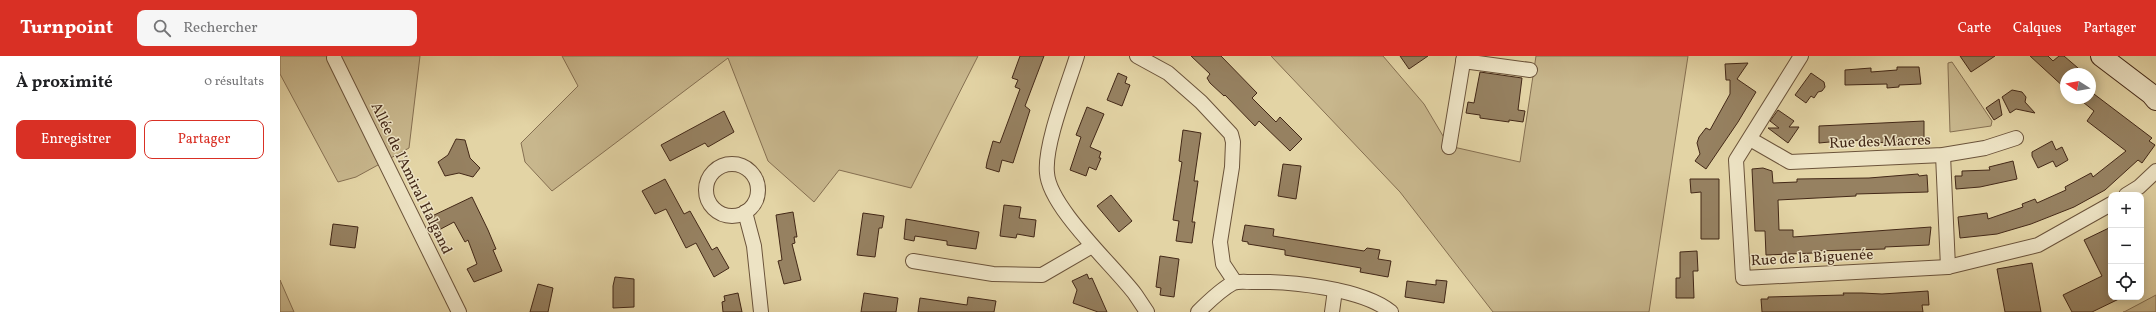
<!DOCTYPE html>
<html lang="fr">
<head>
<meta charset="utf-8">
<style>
  :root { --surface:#fff; --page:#f6f6f6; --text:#202124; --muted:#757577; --line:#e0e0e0; --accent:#d93025 }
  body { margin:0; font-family:Vollkorn,serif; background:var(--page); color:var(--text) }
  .controls { position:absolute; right:12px; bottom:12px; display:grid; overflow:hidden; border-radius:8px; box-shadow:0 2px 10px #0003 }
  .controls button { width:36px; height:36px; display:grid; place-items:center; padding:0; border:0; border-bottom:1px solid var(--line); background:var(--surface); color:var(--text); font:20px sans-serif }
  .compass { position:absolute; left:1780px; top:12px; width:36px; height:36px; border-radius:50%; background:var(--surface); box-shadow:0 2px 10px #0003; rotate:281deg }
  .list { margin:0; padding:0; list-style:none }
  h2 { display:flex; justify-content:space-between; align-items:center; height:52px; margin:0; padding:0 16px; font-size:17px }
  h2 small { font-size:13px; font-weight:400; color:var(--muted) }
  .actions { display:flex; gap:8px; padding:12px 16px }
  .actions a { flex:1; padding:9px 0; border:1px solid var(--accent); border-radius:8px; text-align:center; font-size:14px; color:var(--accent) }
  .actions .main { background:var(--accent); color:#fff }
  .icon { flex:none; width:22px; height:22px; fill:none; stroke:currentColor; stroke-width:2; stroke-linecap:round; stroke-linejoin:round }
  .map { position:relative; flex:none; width:1876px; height:256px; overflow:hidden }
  header { display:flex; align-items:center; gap:24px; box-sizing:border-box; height:56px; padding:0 20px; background:var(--accent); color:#fff }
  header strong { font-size:19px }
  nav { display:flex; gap:22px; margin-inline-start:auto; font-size:14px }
  .search { width:280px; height:36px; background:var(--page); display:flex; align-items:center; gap:10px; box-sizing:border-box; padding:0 14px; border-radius:8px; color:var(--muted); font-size:15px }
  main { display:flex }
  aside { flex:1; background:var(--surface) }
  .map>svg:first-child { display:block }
  .green { fill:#c8b78d; stroke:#867052 }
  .building { fill:#968161; stroke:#432817 }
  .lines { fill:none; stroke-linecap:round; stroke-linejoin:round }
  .street-casing { stroke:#6b533a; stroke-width:16 }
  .secondary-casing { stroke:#432817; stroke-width:22 }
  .street { stroke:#ede3c4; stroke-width:14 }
  .secondary { stroke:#ede3c4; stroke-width:20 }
  .labels { text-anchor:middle; stroke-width:3; stroke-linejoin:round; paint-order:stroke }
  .street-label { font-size:15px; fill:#432817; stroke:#ede3c4 }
</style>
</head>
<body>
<header>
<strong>Turnpoint</strong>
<div class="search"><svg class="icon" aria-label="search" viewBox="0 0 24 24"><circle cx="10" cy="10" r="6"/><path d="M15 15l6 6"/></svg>Rechercher</div>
<nav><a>Carte</a><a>Calques</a><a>Partager</a></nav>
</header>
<main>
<aside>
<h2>À proximité<small>0 résultats</small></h2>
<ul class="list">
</ul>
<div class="actions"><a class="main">Enregistrer</a><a>Partager</a></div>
</aside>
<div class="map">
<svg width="1876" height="256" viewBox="0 0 1876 256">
  <rect width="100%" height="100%" fill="#e3d4a5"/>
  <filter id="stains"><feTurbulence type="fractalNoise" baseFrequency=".005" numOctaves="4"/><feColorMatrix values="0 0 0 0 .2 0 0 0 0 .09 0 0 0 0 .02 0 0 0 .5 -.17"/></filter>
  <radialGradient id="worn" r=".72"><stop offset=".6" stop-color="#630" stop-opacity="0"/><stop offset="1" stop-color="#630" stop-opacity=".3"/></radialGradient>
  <g class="green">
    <polygon points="0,0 140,0 129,92 76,121 58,126 0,18"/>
    <polygon points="282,0 698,0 631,132 559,114 534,146 488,105 448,2 272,135 245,106 241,87 298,30"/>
    <polygon points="991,0 1103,0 1144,48 1169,90 1240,106 1256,0 1408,0 1369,256 1213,256 1120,136"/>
    <polygon points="1672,6 1712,65 1711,70 1670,76 1668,11 1668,7"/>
    <polygon points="0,224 14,256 0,256"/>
    <polygon points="1876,239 1876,256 1843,256 1844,256"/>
  </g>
  <g class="building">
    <polygon points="740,0 764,0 745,50 750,54 733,107 722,104 719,116 706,112 707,106 713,85 720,87 740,33 735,31 738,24 732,22"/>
    <polygon points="911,0 941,0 977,37 972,42 996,66 1000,61 1022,83 1010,95 979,65 975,70 945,39 944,40 930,27 927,22 930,18"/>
    <polygon points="1120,0 1148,0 1129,13"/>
    <polygon points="1680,0 1715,0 1691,16"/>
    <polygon points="1750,0 1768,0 1773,5 1779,0 1784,0 1805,18 1786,18 1786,33"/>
    <polygon points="1468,7 1457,23 1476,36 1458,66 1426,113 1415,105 1420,98 1417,87 1419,81 1426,72 1430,74 1450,38 1450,24 1446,24 1445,8"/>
    <polygon points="1617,11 1639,11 1641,28 1619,29 1619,31 1607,32 1607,28 1565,29 1565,14 1591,12 1591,16 1617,14"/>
    <polygon points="1200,16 1242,22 1238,54 1245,55 1243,66 1229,64 1229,66 1200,62 1200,59 1186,57 1188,46 1194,47"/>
    <polygon points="838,17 847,21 845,27 850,29 842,50 827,44"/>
    <polygon points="1531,17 1544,26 1545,31 1542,35 1538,36 1534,42 1531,40 1526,47 1515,39"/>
    <polygon points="1732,34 1742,36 1746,41 1745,46 1755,57 1736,53 1730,57 1722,41"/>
    <polygon points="1810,35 1872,82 1869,85 1875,89 1862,107 1858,104 1825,134 1794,151 1751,168 1717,178 1680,182 1678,161 1707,157 1708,163 1743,151 1742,148 1755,143 1757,147 1786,134 1785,131 1811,117 1813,121 1846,95 1807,65 1814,55 1798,42 1810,42"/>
    <polygon points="1719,43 1722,59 1714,64 1706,52"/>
    <polygon points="807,51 824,58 810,91 821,96 819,102 821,102 816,114 809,111 806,120 790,114 801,81 796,79"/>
    <polygon points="1498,54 1514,65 1509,71 1519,71 1508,87 1488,72 1499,72 1490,65"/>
    <polygon points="444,55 454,76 428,91 425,87 390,105 381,89"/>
    <polygon points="1644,65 1644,84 1592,87 1583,84 1560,85 1539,87 1539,70"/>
    <polygon points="903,74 921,77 914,125 918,125 912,166 915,166 912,187 896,185 899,165 893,164 902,106 899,105"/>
    <polygon points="176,83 185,84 190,102 200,112 193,121 179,117 165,120 158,106 168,99"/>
    <polygon points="1772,85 1776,94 1782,91 1788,104 1776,111 1773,105 1758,112 1752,100 1752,96"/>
    <polygon points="1733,105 1737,123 1700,131 1676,133 1675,120 1682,120 1682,115 1710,114 1709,111"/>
    <polygon points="1003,108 1021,110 1016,143 998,140"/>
    <polygon points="1483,112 1492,115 1493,127 1517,126 1517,123 1589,122 1638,118 1639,120 1647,119 1648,136 1576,138 1576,140 1498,144 1499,174 1513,174 1513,181 1651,171 1649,189 1605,191 1605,193 1534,195 1534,197 1486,199 1485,175 1475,175 1472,113"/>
    <polygon points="385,123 404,158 410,155 432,194 437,191 449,212 434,221 416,187 406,192 386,153 375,158 362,135"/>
    <polygon points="1410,123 1439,123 1439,183 1421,183 1421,136 1411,137"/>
    <polygon points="831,139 852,165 839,176 817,150"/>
    <polygon points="192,141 208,174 216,193 213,194 222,215 194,226 187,213 197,208 188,184 185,186 174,166 157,175 150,161"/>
    <polygon points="724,149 741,151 739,162 756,164 754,181 737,178 736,182 720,180"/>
    <polygon points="513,156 517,181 514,181 515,187 512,188 521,224 504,228 498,205 502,204 496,159"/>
    <polygon points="583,157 604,160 602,172 599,172 595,201 577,199"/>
    <polygon points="626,163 699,176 696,193 667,189 667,185 635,180 634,185 624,183"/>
    <polygon points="53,168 78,171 75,192 50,189"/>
    <polygon points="965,169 994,173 993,180 1084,195 1087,192 1100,194 1098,203 1111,205 1108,221 1080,216 1081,212 1005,199 1005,194 968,188 968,186 962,185"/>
    <polygon points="1831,171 1831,241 1843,241 1812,256 1792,256 1783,239 1822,220 1804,184"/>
    <polygon points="1417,195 1418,215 1413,215 1414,242 1396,242 1396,222 1400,222 1400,196"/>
    <polygon points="880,200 899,203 894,241 880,239 881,232 876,231"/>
    <polygon points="1752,207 1761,256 1725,256 1717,213"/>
    <polygon points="807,218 809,223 812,222 827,256 818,256 793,247 797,234 792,225"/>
    <polygon points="335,221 354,223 354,251 333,252 333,230"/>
    <polygon points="1156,224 1167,225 1164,247 1125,241 1127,225 1156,229"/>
    <polygon points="258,228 273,232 268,256 250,256"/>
    <polygon points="1648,235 1649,249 1642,249 1643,256 1482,256 1481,243 1488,243 1488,241 1564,239 1563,237 1582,237 1602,238"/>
    <polygon points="458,237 462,256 443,256 442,246 445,245 444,240"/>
    <polygon points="584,237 618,242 616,256 581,256"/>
    <polygon points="688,241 716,245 714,256 638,256 640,242 687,249"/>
  </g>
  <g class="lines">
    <g class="street-casing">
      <g id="street">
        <path d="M 797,0 C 788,29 764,89 767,117 C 769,151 833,209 855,238 C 859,244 863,250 867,256"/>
        <polyline points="857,0 888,17 921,46 951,78 953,86 952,111 940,186 943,208 955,226"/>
        <polyline points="1521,0 1456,104 1463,222 1668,211 1758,189 1831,148"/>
        <polyline points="54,2 179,256"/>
        <polyline points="1183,5 1250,14"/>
        <polyline points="1470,83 1510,106 1663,99 1705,92 1736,82"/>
        <polyline points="1169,91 1184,0"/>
        <polyline points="1663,99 1668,211"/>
        <circle cx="452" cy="134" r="26"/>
        <polyline points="1846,139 1859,131 1876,115"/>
        <polyline points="465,156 474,190 481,256"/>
        <polyline points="633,205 713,218 762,219 812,190"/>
        <path d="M 918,256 C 928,246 940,234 953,227 C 958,225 966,226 972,226 C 1008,225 1082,232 1111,256"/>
        <polyline points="1052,256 1055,234"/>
      </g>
    </g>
    <g class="secondary-casing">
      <polyline id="secondary" points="1821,0 1871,38 1876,44"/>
    </g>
    <use href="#street" class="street"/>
    <use href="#secondary" class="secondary"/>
  </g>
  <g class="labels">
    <g class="street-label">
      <text transform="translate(1600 85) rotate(-2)" y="5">Rue des Macres</text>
      <text transform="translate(132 122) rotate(64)" y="5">Allée de l'Amiral Halgand</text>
      <text transform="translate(1532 201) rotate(-3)" y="5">Rue de la Biguenée</text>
    </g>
  </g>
  <rect width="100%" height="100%" filter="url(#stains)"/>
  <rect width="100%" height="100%" fill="url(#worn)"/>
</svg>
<div class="controls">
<button>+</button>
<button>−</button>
<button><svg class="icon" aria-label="locate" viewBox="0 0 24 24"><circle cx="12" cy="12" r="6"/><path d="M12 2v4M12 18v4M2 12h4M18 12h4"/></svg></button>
</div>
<svg class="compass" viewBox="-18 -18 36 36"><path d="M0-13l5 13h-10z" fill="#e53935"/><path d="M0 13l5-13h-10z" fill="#757577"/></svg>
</div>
</main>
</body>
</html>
